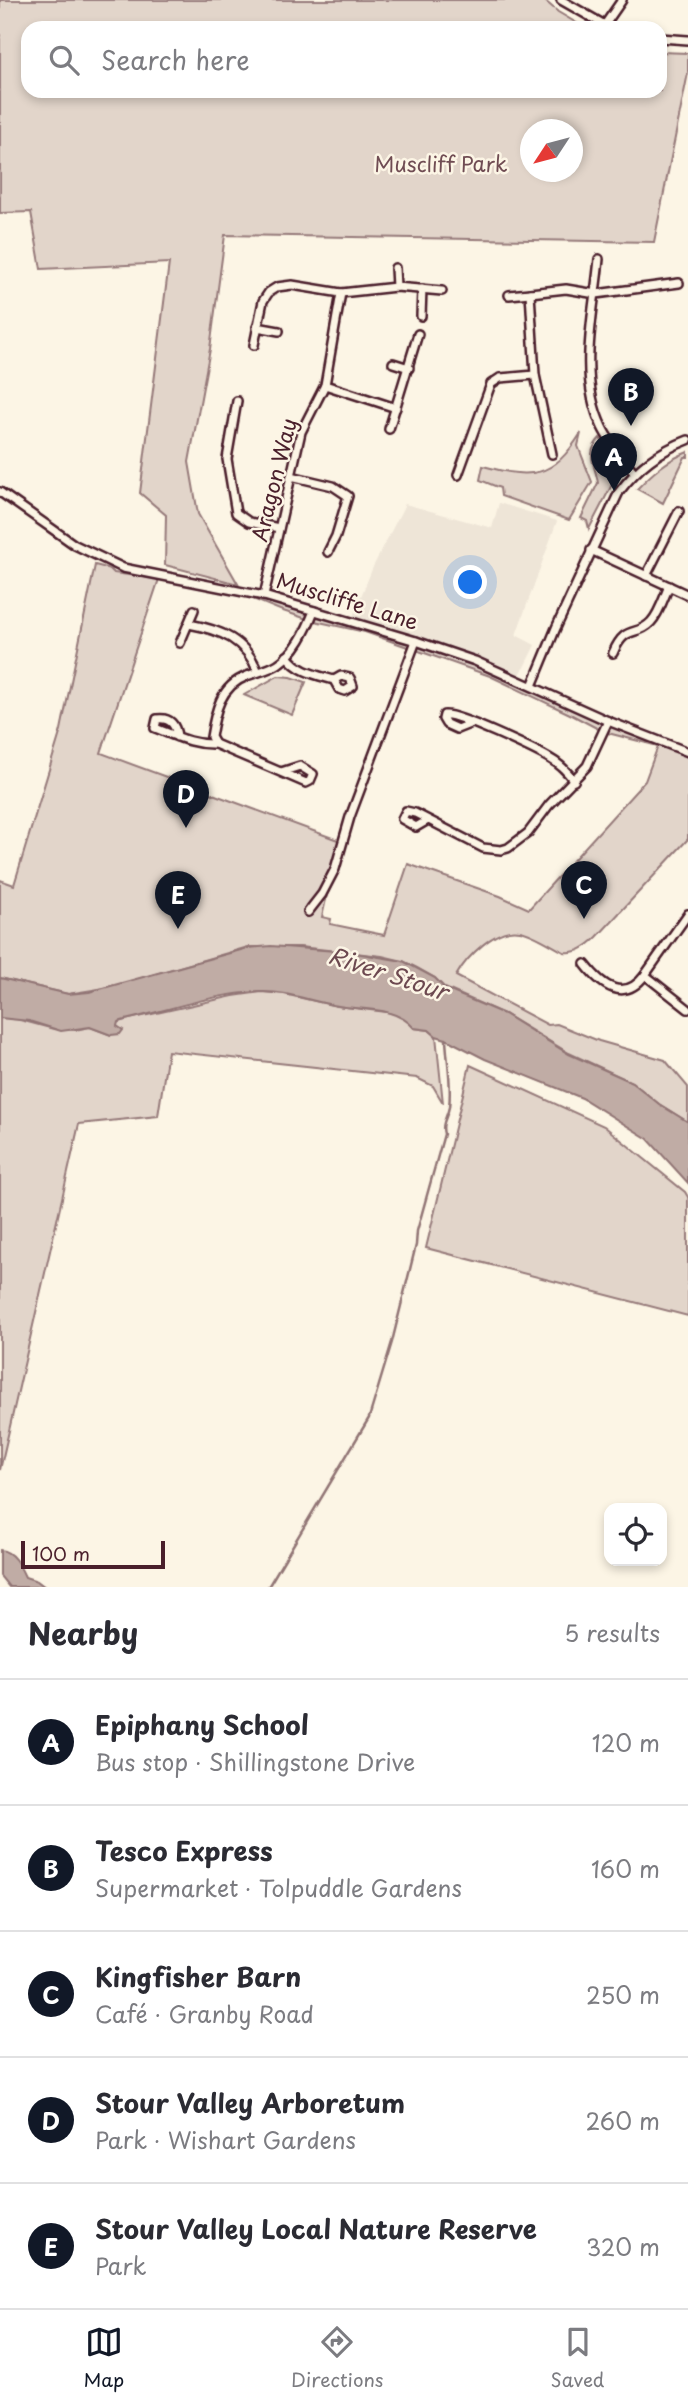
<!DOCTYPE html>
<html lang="en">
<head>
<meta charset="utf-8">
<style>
  :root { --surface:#fff; --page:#f7f7f7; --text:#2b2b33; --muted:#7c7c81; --line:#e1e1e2; --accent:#111827 }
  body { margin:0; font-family:"Playpen Sans",sans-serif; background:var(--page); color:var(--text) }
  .controls { position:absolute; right:21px; bottom:21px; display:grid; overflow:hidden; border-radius:14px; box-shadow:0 4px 10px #0003 }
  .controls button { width:63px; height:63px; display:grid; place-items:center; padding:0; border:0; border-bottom:2px solid var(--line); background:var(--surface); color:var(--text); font:35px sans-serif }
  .compass { position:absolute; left:520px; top:119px; width:63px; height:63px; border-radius:50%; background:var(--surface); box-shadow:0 4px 10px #0003; rotate:234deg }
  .scale { position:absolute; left:21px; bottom:18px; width:144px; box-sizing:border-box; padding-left:7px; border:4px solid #4a1f2b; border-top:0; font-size:19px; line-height:24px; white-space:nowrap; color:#4a1f2b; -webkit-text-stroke:5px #fcf5e5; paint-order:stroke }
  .you { position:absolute; left:471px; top:583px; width:24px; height:24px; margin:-18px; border:5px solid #fff; border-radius:50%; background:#1a73e8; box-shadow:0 0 0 10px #1a73e833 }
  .badge { display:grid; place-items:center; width:46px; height:46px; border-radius:50%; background:var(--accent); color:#fff; font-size:23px; font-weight:700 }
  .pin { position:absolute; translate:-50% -58px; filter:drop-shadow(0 2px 4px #0008) }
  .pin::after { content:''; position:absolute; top:37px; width:24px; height:21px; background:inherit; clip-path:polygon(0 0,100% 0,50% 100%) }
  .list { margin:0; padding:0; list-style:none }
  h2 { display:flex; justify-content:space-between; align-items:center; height:91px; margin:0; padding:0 28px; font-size:30px }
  h2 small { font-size:23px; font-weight:400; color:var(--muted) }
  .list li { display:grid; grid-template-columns:46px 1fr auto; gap:21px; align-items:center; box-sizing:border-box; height:126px; padding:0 28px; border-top:2px solid var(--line) }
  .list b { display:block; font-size:26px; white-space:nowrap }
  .list p { margin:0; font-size:23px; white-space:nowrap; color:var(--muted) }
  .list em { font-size:23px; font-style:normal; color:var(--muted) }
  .icon { flex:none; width:38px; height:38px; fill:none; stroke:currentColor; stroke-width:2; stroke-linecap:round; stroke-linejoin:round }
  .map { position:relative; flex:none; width:688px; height:1587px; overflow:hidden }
  .search { position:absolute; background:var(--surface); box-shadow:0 4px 10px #0003; left:21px; right:21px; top:21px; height:77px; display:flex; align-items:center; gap:18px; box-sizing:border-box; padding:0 24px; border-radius:21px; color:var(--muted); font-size:26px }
  .sheet { height:721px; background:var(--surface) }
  nav { display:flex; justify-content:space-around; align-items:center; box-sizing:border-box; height:98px; border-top:2px solid var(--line); background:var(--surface); font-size:19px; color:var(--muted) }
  nav a { display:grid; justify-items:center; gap:4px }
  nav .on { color:var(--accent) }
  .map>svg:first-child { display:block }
  .built { fill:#eee5d7 }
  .green { fill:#e2d5ca; stroke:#967a7a; stroke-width:2; fill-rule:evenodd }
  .water { fill:#c0aca5; stroke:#917474; stroke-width:2 }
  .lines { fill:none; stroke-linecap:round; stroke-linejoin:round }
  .stream { stroke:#917474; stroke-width:2.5 }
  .minor-casing { stroke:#4a1f2b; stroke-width:12 }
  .minor { stroke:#fcf5e5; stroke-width:7 }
  .labels { text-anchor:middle; stroke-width:5; stroke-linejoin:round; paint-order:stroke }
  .park-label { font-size:21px; fill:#704c53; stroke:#fcf5e5 }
  .street-label { font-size:21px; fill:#4a1f2b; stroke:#fcf5e5 }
  .water-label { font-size:23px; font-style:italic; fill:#6d4950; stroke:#fcf5e5 }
</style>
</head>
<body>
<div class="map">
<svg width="688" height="1587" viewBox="0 0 688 1587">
  <rect width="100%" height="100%" fill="#fcf5e5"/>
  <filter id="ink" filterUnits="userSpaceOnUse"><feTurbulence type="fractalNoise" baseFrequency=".0143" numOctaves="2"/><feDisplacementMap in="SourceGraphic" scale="14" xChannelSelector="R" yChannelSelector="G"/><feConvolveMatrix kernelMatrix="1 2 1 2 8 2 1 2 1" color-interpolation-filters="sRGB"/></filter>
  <g filter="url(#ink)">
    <polygon class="built" points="499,503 557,521 516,635 535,645 518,679 351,621 373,567 405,504 492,528"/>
    <g class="green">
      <path d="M 0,0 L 544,0 L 558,12 L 585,28 L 28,28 L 28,91 L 660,91 L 660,52 L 688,53 L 688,73 L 654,242 L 225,235 L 210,349 L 189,462 L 198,514 L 238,584 L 165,565 L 166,515 L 140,493 L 169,263 L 41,269 L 31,212 L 0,213 ZM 530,130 L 572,130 L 572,172 L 530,172 Z"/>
      <path d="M 581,433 L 578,446 L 592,482 L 569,520 L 501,496 L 500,488 L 480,480 L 483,466 C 532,479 552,479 581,433 Z"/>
      <path d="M 600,438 C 607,449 618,460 618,473 L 589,529 L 587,521 L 581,518 L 598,483 C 595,464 585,454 600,438 Z"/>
      <path d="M 688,452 L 688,457 L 685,457 L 663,503 L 637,489 C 652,473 667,460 688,452 Z"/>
      <path d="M 95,565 L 110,569 L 114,573 L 159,579 L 101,753 L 346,843 L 339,870 L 327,895 L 322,917 L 331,919 L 330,924 L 384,935 L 408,864 L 500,896 L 529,909 L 645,781 L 658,746 L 604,732 L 572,715 L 490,676 L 365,632 L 310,620 L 280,610 L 226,588 L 416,641 L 688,752 L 688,839 L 597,937 C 588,946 577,954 564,952 C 552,946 533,933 520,931 C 496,926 466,958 456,976 L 548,1025 L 557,1024 L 599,1041 L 665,1060 L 688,1087 L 688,1122 L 659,1104 L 632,1082 L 569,1053 L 504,1014 L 445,988 L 435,978 L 417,968 L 403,961 L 382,956 L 300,947 L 248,947 L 111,987 L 68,994 L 0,978 L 0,880 L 14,885 L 61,730 Z"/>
      <polygon points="278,676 291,677 306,682 292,715 244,695"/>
      <polygon points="261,992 284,994 337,1006 395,1013 408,1021 414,1028 429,1030 436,1036 443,1103 433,1086 417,1078 168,1051 158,1116 79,1124 0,1470 0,1018 13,1018 50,1028 75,1030 90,1027 111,1035 118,1022 125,1020 233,996"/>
      <polygon points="470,1065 604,1126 685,1192 688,1197 688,1316 426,1248"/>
    </g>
    <g class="water">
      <path d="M 271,946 L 349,952 L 403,961 L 435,978 L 445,989 L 504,1014 L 569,1054 L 632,1082 L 659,1104 L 688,1122 L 688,1183 L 648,1139 L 582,1098 L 485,1059 L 446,1039 L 436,1036 L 429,1030 L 414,1028 C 397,1008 369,1010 345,1007 C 317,1004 289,991 261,992 C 215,993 169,1010 125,1020 L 118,1022 L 117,1026 L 123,1030 L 120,1034 L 111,1035 L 90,1027 L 61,1031 L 29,1021 L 0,1018 L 0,978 L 68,994 L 89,992 L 248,948 Z"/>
      <path d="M 0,1550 C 13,1551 20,1566 25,1577 L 37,1581 L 45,1587 L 9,1587 L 0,1576 Z"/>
    </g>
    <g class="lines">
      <path class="stream" d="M 268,1587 L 369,1418 L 392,1342 L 416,1245 L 417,1231 L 444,1134 C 441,1123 447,1118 449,1107 C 452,1084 447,1062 446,1039"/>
      <g class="minor-casing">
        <g id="minor">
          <polyline points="561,0 610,28"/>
          <polyline points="604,26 622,0"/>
          <polyline points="660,38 688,40"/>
          <path d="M 599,259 C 594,314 577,375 602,427 C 610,444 623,458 634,472"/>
          <polyline points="395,268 396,287"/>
          <polyline points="509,295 530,293"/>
          <polyline points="421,316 422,289"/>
          <polyline points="257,327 279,331"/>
          <polyline points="254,345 263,301 269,292 277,287 292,285 341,293 396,287 442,291"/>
          <polyline points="393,363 409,368"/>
          <polyline points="325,385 396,408"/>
          <polyline points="237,401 227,459 236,513 249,522 279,528"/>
          <polyline points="389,429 418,334"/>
          <polyline points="552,454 535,375 530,293 566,289 596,294 679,283"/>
          <polyline points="458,475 491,384 500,378 535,375"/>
          <polyline points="291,476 333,486 348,496 336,536 328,552"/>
          <polyline points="0,492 75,545 123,568 264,596 416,641 475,661 608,721 688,752"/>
          <polyline points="591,550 688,595"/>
          <polyline points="646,576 679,511"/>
          <polyline points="264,596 301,432 325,385 341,293"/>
          <path d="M 189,624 C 221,630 246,640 258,672"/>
          <polyline points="180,643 194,610"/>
          <path d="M 613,653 C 626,623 636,638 651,622 C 659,614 664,597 669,586"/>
          <path d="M 287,656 C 298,672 317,675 334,680 L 339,689 L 345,691 L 353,686 L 350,678 L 341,676 L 334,680"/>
          <path d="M 532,686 L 556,628 L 619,492 C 638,467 659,451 688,440"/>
          <path d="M 472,723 L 457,729 L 446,724 L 443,719 L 444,715 C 455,712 535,750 549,758 C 558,763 568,772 574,781"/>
          <path d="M 177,737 C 176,725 170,717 157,719 L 155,728 C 176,736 193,745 215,744"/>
          <path d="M 281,772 L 300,766 L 313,774 L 310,781 L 306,783 L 215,744 L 211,737 C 215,712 220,686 247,676 C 257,672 269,670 278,664 C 296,652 306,631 314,611"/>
          <polyline points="428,820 416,827 402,819 406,811 415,813 483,848 501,850 508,848 528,833 549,805 587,766 608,721"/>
          <polyline points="308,912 322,894 335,869 350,817 416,641"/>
          <polyline points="688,914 645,975 688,1009"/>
          <path d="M 585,964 C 602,986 624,1003 645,975"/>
        </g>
      </g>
      <use href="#minor" class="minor"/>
    </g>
  </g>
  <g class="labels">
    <g class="park-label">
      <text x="441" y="172">Muscliff Park</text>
    </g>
    <g class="street-label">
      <text transform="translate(275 480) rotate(-76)" y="7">Aragon Way</text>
      <text transform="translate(347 602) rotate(17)" y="7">Muscliffe Lane</text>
    </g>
    <g class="water-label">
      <text transform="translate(388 974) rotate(18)" y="8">River Stour</text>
    </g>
  </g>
</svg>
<div class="controls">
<button><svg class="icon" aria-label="locate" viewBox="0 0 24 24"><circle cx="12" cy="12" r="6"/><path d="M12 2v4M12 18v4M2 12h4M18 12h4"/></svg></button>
</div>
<svg class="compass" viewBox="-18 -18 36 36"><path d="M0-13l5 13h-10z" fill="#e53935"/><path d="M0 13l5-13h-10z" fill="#7c7c81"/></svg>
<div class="scale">100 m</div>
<div class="you"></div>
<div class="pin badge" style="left:614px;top:491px">A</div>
<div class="pin badge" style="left:631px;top:426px">B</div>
<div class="pin badge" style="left:584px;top:919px">C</div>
<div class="pin badge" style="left:186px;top:828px">D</div>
<div class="pin badge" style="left:178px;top:929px">E</div>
<div class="search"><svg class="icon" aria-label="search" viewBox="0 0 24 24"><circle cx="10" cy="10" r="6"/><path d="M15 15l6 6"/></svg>Search here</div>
</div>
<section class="sheet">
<h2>Nearby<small>5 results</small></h2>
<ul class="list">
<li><span class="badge">A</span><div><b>Epiphany School</b><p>Bus stop · Shillingstone Drive</p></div><em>120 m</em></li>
<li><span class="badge">B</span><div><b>Tesco Express</b><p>Supermarket · Tolpuddle Gardens</p></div><em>160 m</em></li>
<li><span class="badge">C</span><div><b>Kingfisher Barn</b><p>Café · Granby Road</p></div><em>250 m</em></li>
<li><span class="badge">D</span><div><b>Stour Valley Arboretum</b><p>Park · Wishart Gardens</p></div><em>260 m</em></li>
<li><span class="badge">E</span><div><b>Stour Valley Local Nature Reserve</b><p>Park</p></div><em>320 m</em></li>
</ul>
</section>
<nav>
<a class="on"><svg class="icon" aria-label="map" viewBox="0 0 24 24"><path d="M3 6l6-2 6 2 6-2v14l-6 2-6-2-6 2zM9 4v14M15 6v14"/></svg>Map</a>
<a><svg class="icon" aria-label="directions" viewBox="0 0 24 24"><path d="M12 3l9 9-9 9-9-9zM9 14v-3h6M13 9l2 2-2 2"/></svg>Directions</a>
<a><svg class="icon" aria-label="saved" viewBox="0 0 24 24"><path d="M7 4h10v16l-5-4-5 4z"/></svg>Saved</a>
</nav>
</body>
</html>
